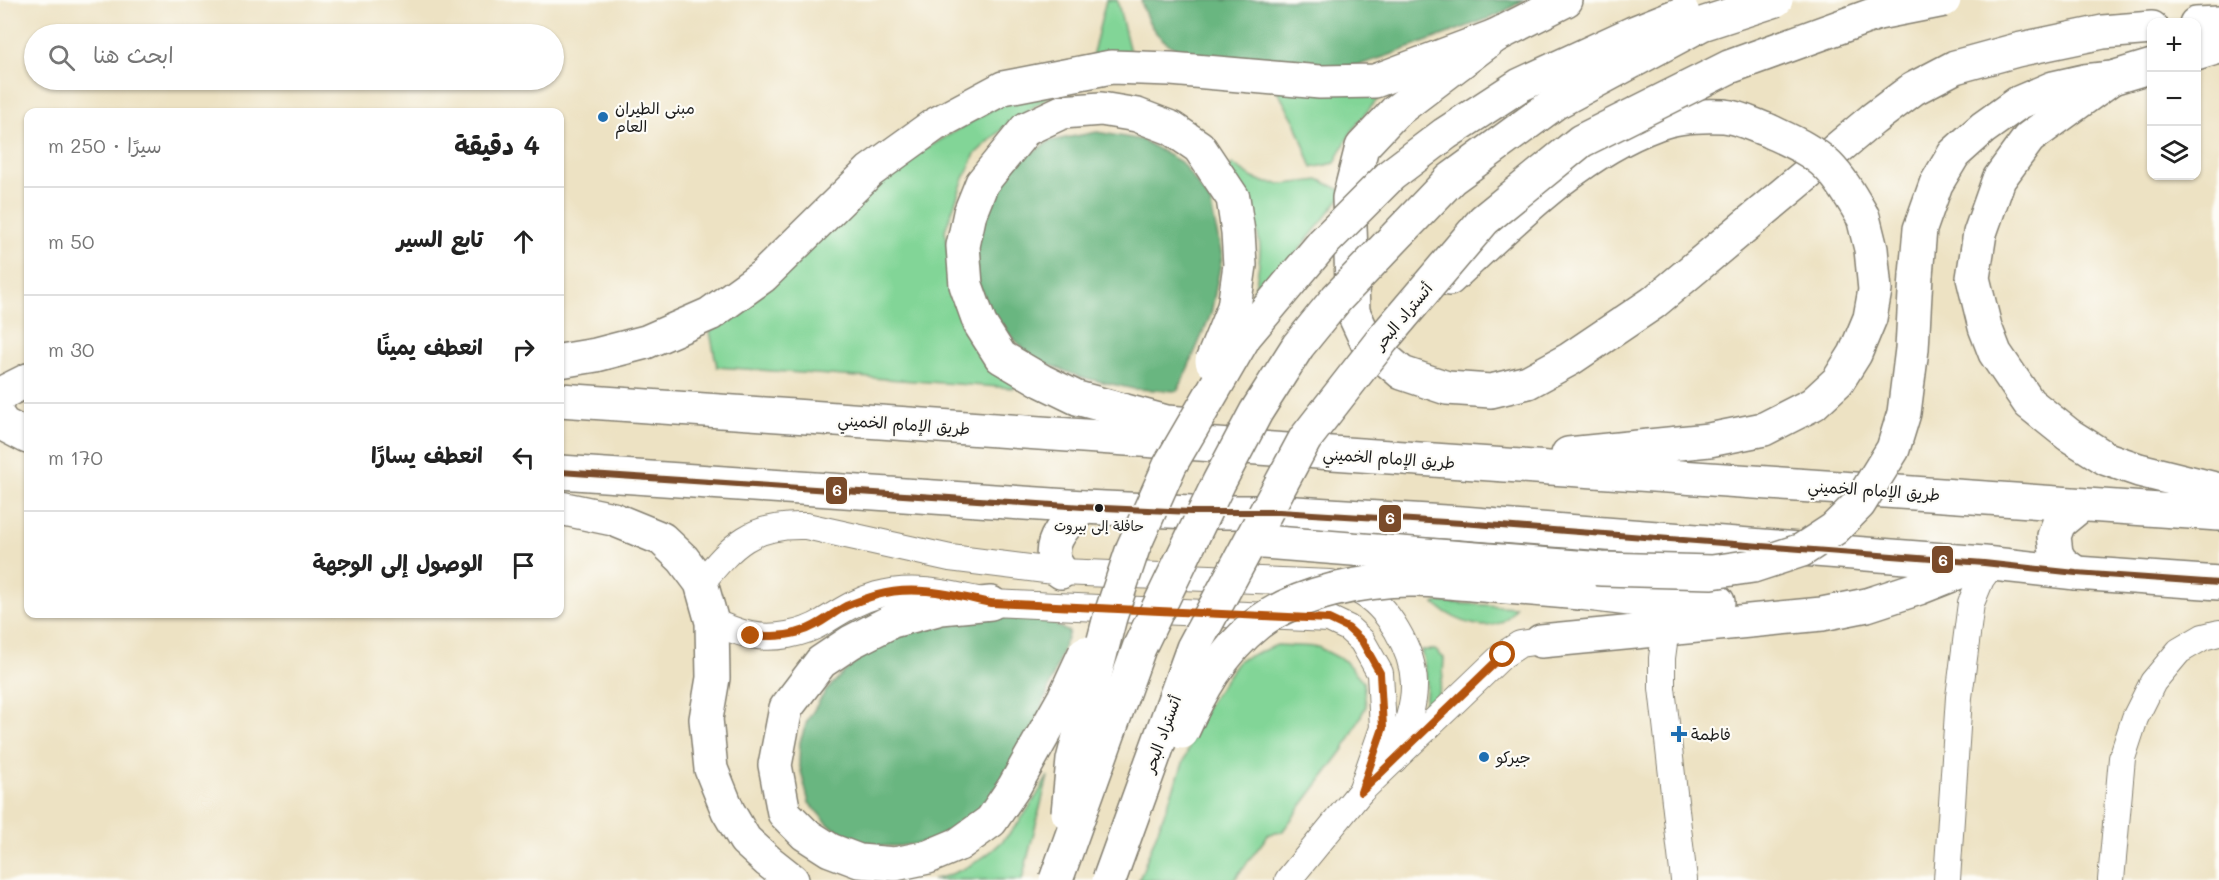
<!DOCTYPE html>
<html lang="ar">
<head>
<meta charset="utf-8">
<style>
  :root { --surface:#fff; --page:#f6f6f6; --text:#222; --muted:#767676; --line:#e0e0e0 }
  body { margin:0; font-family:Mali,"Playpen Sans Arabic",sans-serif; background:var(--page); color:var(--text); direction:rtl }
  .controls { position:absolute; right:18px; top:18px; display:grid; overflow:hidden; border-radius:12px; box-shadow:0 2px 4px #0004 }
  .controls button { width:54px; height:54px; display:grid; place-items:center; padding:0; border:0; border-bottom:2px solid var(--line); background:var(--surface); color:var(--text); font:30px sans-serif }
  .stop { position:absolute; width:18px; height:18px; margin:-14px; border:4px solid #b45309; border-radius:50%; background:#fff }
  .stop.end { background:#b45309; border-color:#fff; box-shadow:0 2px 6px #0008 }
  .list { margin:0; padding:0; list-style:none }
  h2 { display:flex; justify-content:space-between; align-items:center; height:78px; margin:0; padding:0 24px; font-size:26px }
  h2 small { font-size:20px; font-weight:400; color:var(--muted) }
  .list li { display:grid; grid-template-columns:39px 1fr auto; gap:18px; align-items:center; box-sizing:border-box; height:108px; padding:0 24px; border-top:2px solid var(--line) }
  .list b { display:block; font-size:22px; white-space:nowrap }
  .list em { font-size:20px; font-style:normal; color:var(--muted) }
  .icon { flex:none; width:33px; height:33px; fill:none; stroke:currentColor; stroke-width:2; stroke-linecap:round; stroke-linejoin:round }
  .map { position:relative; flex:none; width:2219px; height:880px; overflow:hidden; direction:ltr }
  .search { position:absolute; background:var(--surface); box-shadow:0 2px 4px #0004; left:24px; top:24px; width:540px; height:66px; display:flex; align-items:center; gap:15px; box-sizing:border-box; padding:0 21px; border-radius:33px; color:var(--muted); font-size:22px }
  .panel { position:absolute; background:var(--surface); box-shadow:0 2px 4px #0004; left:24px; top:108px; width:540px; height:510px; border-radius:12px; direction:rtl }
  .map>svg:first-child { display:block }
  .green { fill:#82d597; stroke:#4f785a; stroke-width:1.5 }
  .forest { fill:#69b680; stroke:#42694e; stroke-width:1.5 }
  .lines { fill:none; stroke-linecap:round; stroke-linejoin:round }
  .minor-casing { stroke:#847f70; stroke-width:28 }
  .highway-casing { stroke:#847f70; stroke-width:36 }
  .minor { stroke:#fff; stroke-width:26 }
  .highway { stroke:#fff; stroke-width:33 }
  .highway-bridge-casing { stroke:#847f70; stroke-width:36; stroke-linecap:butt }
  .highway-bridge { stroke:#fff; stroke-width:33 }
  .bus-1-casing { stroke:#fdfcf7; stroke-width:10 }
  .bus-1 { stroke:#7a4b2a; stroke-width:6 }
  .route { stroke:#b45309; stroke-width:8 }
  .poi-dot { fill:#1f6fb2; stroke:#fdfcf7; stroke-width:2 }
  .bus-dot { fill:#1c1c1c; stroke:#fdfcf7; stroke-width:2 }
  .labels { text-anchor:middle; stroke-width:4.5; stroke-linejoin:round; paint-order:stroke }
  .bus-label { font-size:14px; fill:#1c1c1c; stroke:#fdfcf7 }
  .poi-label { font-size:16px; fill:#1c1c1c; stroke:#fdfcf7; text-anchor:start }
  .street-label { font-size:16px; fill:#1c1c1c; stroke:#fdfcf7 }
  .line-badge { stroke:#fdfcf7; stroke-width:2 }
  .badge-label { font-size:16px; text-anchor:middle; font-weight:bold; fill:#fff }
</style>
</head>
<body>
<div class="map">
<svg width="2219" height="880" viewBox="0 0 2219 880">
  <rect width="100%" height="100%" fill="#fdfcf7"/>
  <filter id="ink" filterUnits="userSpaceOnUse"><feTurbulence type="fractalNoise" baseFrequency=".0167" numOctaves="2"/><feDisplacementMap in="SourceGraphic" scale="12" xChannelSelector="R" yChannelSelector="G"/><feConvolveMatrix kernelMatrix="1 2 1 2 8 2 1 2 1" color-interpolation-filters="sRGB"/></filter>
  <filter id="wash" filterUnits="userSpaceOnUse"><feTurbulence type="fractalNoise" baseFrequency=".008" numOctaves="4" result="noise"/><feDisplacementMap in="SourceGraphic" scale="24" xChannelSelector="R" yChannelSelector="G"/><feGaussianBlur stdDeviation="1.35" result="paint"/><feColorMatrix in="noise" values="0 0 0 0 0 0 0 0 0 0 0 0 0 0 0 0 0 1.4 0 .05"/><feComposite in="paint" operator="in"/></filter>
  <g filter="url(#wash)">
    <rect width="100%" height="100%" fill="#ede2c3"/>
    <g class="green">
      <polygon points="1106,0 1117,0 1131,56 1092,57"/>
      <path d="M 1273,83 L 1387,90 C 1363,114 1349,132 1335,163 L 1312,168 L 1296,124 Z"/>
      <polygon points="1057,91 1007,125 975,154 963,181 945,230 952,283 1028,379 1013,388 717,367 710,332 869,190 910,158 1001,104"/>
      <path d="M 1232,164 L 1253,178 L 1267,183 L 1285,184 L 1320,180 L 1345,192 L 1258,302 L 1252,300 C 1256,284 1260,266 1260,248 C 1259,226 1240,188 1229,168 Z"/>
      <path d="M 1438,602 L 1515,607 C 1498,641 1456,622 1434,604 Z"/>
      <polygon points="1277,645 1318,647 1345,661 1363,681 1366,706 1344,749 1282,832 1269,834 1234,880 1139,880 1202,713 1239,660"/>
      <path d="M 1421,650 L 1435,650 L 1444,658 L 1443,676 L 1436,703 L 1427,710 L 1424,706 C 1429,687 1426,670 1421,650 Z"/>
      <path d="M 1048,776 L 1022,880 L 932,880 C 992,865 1020,827 1048,776 Z"/>
    </g>
    <g class="forest">
      <path d="M 1141,0 L 1524,0 L 1498,15 L 1387,56 L 1359,65 L 1331,70 L 1186,54 C 1161,43 1147,27 1141,0 Z"/>
      <polygon points="1097,132 1142,140 1181,162 1210,201 1222,256 1211,314 1178,391 1134,389 1080,377 1033,358 995,320 976,280 976,235 990,197 1016,163 1050,141"/>
      <polygon points="959,617 1040,617 1069,632 1027,749 984,807 937,841 899,846 877,846 855,840 829,825 809,803 799,763 800,742 807,721 825,692 843,673 874,647 909,632"/>
    </g>
  </g>
  <g filter="url(#ink)">
    <g class="lines">
      <g class="minor-casing">
        <g id="minor">
          <path d="M 701,583 C 734,544 751,524 806,526 L 950,558 L 1061,572 L 1331,583 C 1340,586 1350,587 1358,591 C 1388,605 1413,651 1414,683 C 1415,709 1402,737 1394,760"/>
          <path d="M 712,622 C 724,626 738,633 751,635 C 774,640 803,634 823,622 C 841,611 856,601 877,595 C 915,584 953,595 991,603 L 1329,619 L 1348,628 L 1362,641 L 1380,673 L 1383,728 L 1361,791"/>
          <polyline points="1666,628 1662,658 1662,688 1684,880"/>
          <polyline points="1288,880 1361,791 1503,655 1520,644 1541,641"/>
          <polyline points="1947,880 1959,697 1971,603 1981,579 1992,564"/>
          <polyline points="2111,880 2122,758 2135,718 2153,682 2179,651 2203,637 2219,633"/>
        </g>
      </g>
      <g class="highway-casing">
        <g id="highway">
          <polyline points="2196,24 2219,23"/>
          <polyline points="1495,36 1395,112 1362,147 1349,198 1353,312 1368,344 1402,373 1447,388 1491,391 1528,382 1570,359 1653,303 1873,119 1913,89 1955,67 2017,50 2103,32 2152,28"/>
          <polyline points="2196,54 2219,47"/>
          <polyline points="2112,78 2029,138 1999,179 1980,233 1973,278 1985,327 1995,353 2029,403 2069,435 2107,459 2139,470 2219,490"/>
          <polyline points="1026,129 982,183 970,213 963,246 966,285 980,324 1001,357 1042,381 1077,398 1166,422 1195,424"/>
          <polyline points="1916,275 1920,229 1936,184 1954,154 1983,128 2018,103 2053,88 2084,81 2112,78 2152,66"/>
          <path d="M 1449,279 C 1510,223 1577,153 1656,124 C 1676,116 1702,115 1724,116 C 1738,117 1753,125 1767,130"/>
          <polyline points="560,361 596,355 646,342 710,314 763,276 870,171 934,125 1003,88 1111,67 1171,69 1320,82 1375,81 1495,36 1566,0"/>
          <polyline points="0,397 2,393 28,380"/>
          <polyline points="560,400 2219,514"/>
          <polyline points="0,419 3,424 28,437"/>
          <polyline points="1568,454 1709,440 1764,429 1813,404 1838,381 1855,354 1870,318 1875,290 1871,249 1863,217"/>
          <polyline points="560,472 1083,507 1191,512 1279,512 1462,523 1984,563 2076,573 2219,583"/>
          <polyline points="560,508 613,519 662,539 683,559 701,583 712,622 713,678 706,719 711,769 728,811 745,840 768,861 792,880"/>
          <path d="M 1061,572 C 1059,568 1055,563 1054,559 C 1049,538 1070,520 1083,507"/>
          <polyline points="2076,573 2061,562 2056,553 2054,536 2059,523 2081,505"/>
          <polyline points="1580,593 1679,605 1718,602"/>
          <polyline points="1541,641 1822,614 1867,605 1919,588 1977,565"/>
          <polyline points="959,844 928,857 895,864 859,861 830,850 805,834 784,813 775,765 786,708 821,662 851,642 892,621 941,608 991,603"/>
        </g>
      </g>
      <use href="#minor" class="minor"/>
      <use href="#highway" class="highway"/>
      <g class="highway-bridge-casing">
        <g id="highway-bridge">
          <polyline points="1026,129 1062,112 1101,109 1137,115 1171,128 1199,147 1233,198 1238,232 1240,265 1234,307 1212,361"/>
          <path d="M 1767,130 C 1788,140 1811,149 1828,166 C 1843,181 1853,200 1863,217"/>
          <polyline points="1263,542 1602,569 1712,572 1753,566 1802,550 1834,529 1859,504 1893,449 1904,413 1912,349 1916,275"/>
          <path d="M 1182,732 C 1200,692 1222,652 1257,624 C 1296,593 1367,579 1416,580 C 1434,580 1453,583 1471,584 C 1507,587 1543,590 1580,593"/>
          <polyline points="1068,813 1073,760 1110,617 1133,548 1170,465 1245,336 1323,243 1391,175 1445,134 1520,85 1633,33 1683,13"/>
          <polyline points="959,844 991,821 1014,787 1064,698 1085,653"/>
          <polyline points="1056,880 1139,648 1219,482 1256,412 1298,346 1337,298 1451,179 1555,103 1702,24 1776,0"/>
          <polyline points="1109,880 1193,648 1305,439 1383,339 1484,220 1581,141 1729,67 1878,13 1944,0"/>
        </g>
      </g>
      <use href="#highway-bridge" class="highway-bridge"/>
      <g class="bus-1-casing">
        <polyline id="bus-1" points="560,472 1083,507 1191,512 1279,512 1462,523 1984,563 2076,573 2219,583"/>
      </g>
      <use href="#bus-1" class="bus-1"/>
    </g>
  </g>
  <g class="lines" filter="url(#ink)">
    <path class="route" d="M 751,636 C 768,636 786,637 802,631 C 819,626 831,614 846,606 C 856,602 867,598 877,595 C 915,584 953,595 991,603 L 1329,619 L 1348,628 L 1362,641 L 1380,673 L 1383,728 L 1361,792 L 1503,655"/>
  </g>
  <g class="poi-dot">
    <circle cx="603" cy="117" r="6"/>
    <path d="M1676 725h6v6h6v6h-6v6h-6v-6h-6v-6h6z"/>
    <circle cx="1484" cy="757" r="6"/>
  </g>
  <circle class="bus-dot" cx="1099" cy="508" r="5"/>
  <g class="labels">
    <g class="bus-label">
      <text x="1099" y="531">حافلة إلى بيروت</text>
    </g>
    <g class="poi-label">
      <text x="615" y="114">مبنى الطيران<tspan x="615" dy="18">العام</tspan></text>
      <text x="1691" y="740">فاطمة</text>
      <text x="1496" y="763">جيركو</text>
    </g>
    <g class="street-label">
      <text transform="translate(1403 316) rotate(-50)" y="6">أتستراد البحر</text>
      <text transform="translate(904 424) rotate(4)" y="6">طريق الإمام الخميني</text>
      <text transform="translate(1389 458) rotate(4)" y="6">طريق الإمام الخميني</text>
      <text transform="translate(1874 490) rotate(4)" y="6">طريق الإمام الخميني</text>
      <text transform="translate(1162 734) rotate(-70)" y="6">أتستراد البحر</text>
    </g>
  </g>
  <g class="line-badge">
    <rect x="825" y="476" width="23" height="29" rx="6" fill="#7a4b2a"/>
    <rect x="1378" y="504" width="24" height="29" rx="6" fill="#7a4b2a"/>
    <rect x="1931" y="545" width="23" height="29" rx="6" fill="#7a4b2a"/>
  </g>
  <g class="badge-label">
    <text x="837" y="496">6</text>
    <text x="1390" y="524">6</text>
    <text x="1943" y="566">6</text>
  </g>
</svg>
<div class="controls">
<button>+</button>
<button>−</button>
<button><svg class="icon" aria-label="layers" viewBox="0 0 24 24"><path d="M12 4l9 5-9 5-9-5zM3 14l9 5 9-5"/></svg></button>
</div>
<div class="stop" style="left:1503px;top:655px"></div>
<div class="stop end" style="left:751px;top:636px"></div>
<div class="search"><svg class="icon" aria-label="search" viewBox="0 0 24 24"><circle cx="10" cy="10" r="6"/><path d="M15 15l6 6"/></svg>ابحث هنا</div>
<section class="panel">
<h2>4 دقيقة<small>سيرًا · 250 m</small></h2>
<ul class="list">
<li><svg class="icon" aria-label="ahead" viewBox="0 0 24 24"><path d="M12 20V5M6 11l6-6 6 6"/></svg><div><b>تابع السير</b></div><em>50 m</em></li>
<li><svg class="icon" aria-label="right" viewBox="0 0 24 24"><path d="M7 20v-9h11M14 6l5 5-5 5"/></svg><div><b>انعطف يمينًا</b></div><em>30 m</em></li>
<li><svg class="icon" aria-label="left" viewBox="0 0 24 24"><path d="M17 20v-9H6M10 6l-5 5 5 5"/></svg><div><b>انعطف يسارًا</b></div><em>170 m</em></li>
<li><svg class="icon" aria-label="arrive" viewBox="0 0 24 24"><path d="M6 21V4h12l-3 4 3 4H6"/></svg><div><b>الوصول إلى الوجهة</b></div></li>
</ul>
</section>
</div>
</body>
</html>
